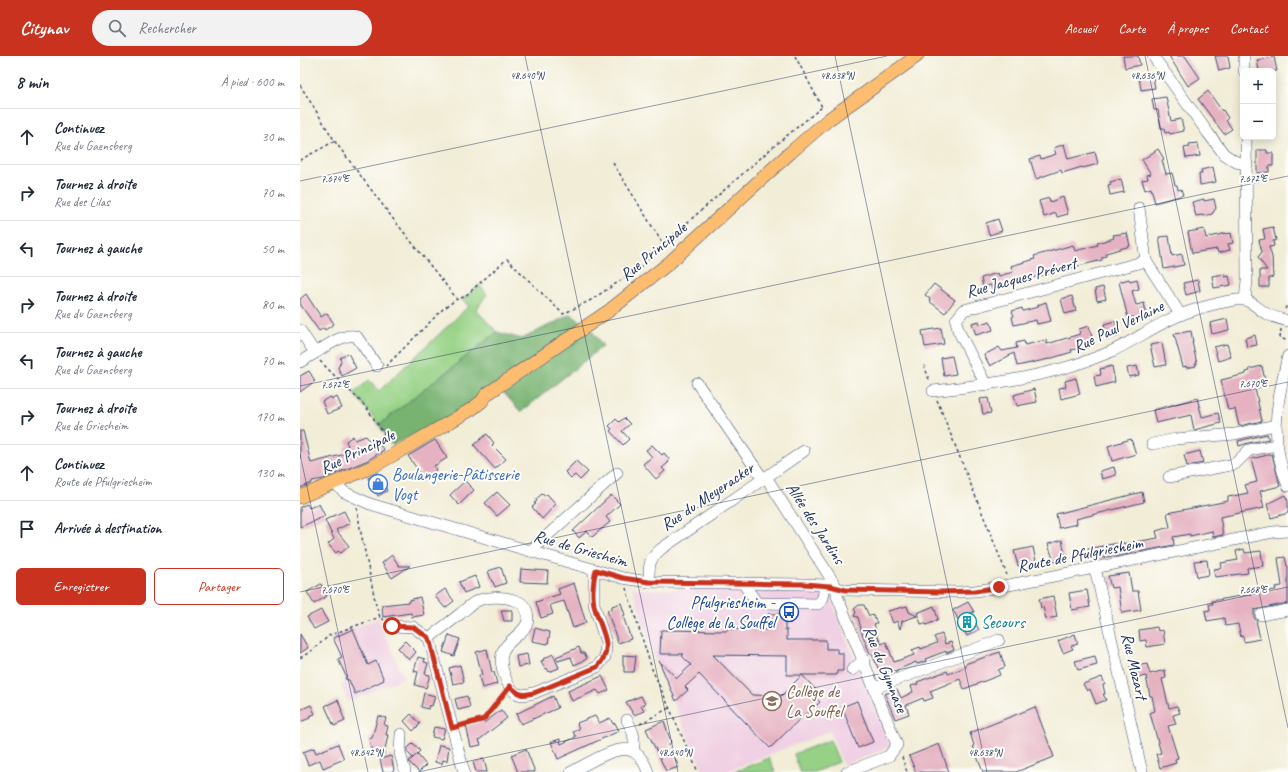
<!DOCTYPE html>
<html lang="fr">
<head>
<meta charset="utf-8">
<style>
  :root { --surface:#fff; --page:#f2f2f3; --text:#1f2937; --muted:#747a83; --line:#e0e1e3; --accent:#c8321e }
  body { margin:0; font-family:Caveat,sans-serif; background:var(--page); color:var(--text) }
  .controls { position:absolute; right:12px; top:12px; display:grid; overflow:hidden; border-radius:6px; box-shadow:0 2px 10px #0003 }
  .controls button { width:36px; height:36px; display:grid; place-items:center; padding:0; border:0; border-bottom:1px solid var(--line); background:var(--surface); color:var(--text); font:20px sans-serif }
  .stop { position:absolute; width:12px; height:12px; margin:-9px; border:3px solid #c8321e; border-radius:50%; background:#fff }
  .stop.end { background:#c8321e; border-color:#fff; box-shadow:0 1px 4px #0008 }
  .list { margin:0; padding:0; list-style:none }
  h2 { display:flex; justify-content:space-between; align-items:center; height:52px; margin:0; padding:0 16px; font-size:17px }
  h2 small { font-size:13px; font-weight:400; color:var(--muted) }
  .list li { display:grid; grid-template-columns:26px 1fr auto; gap:12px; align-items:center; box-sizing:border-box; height:56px; padding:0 16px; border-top:1px solid var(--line) }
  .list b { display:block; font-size:15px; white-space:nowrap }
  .list p { margin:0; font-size:13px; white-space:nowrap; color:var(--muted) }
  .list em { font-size:13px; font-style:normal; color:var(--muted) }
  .actions { display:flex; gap:8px; padding:12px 16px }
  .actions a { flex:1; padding:9px 0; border:1px solid var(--accent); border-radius:6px; text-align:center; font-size:14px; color:var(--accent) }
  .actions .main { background:var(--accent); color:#fff }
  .icon { flex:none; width:22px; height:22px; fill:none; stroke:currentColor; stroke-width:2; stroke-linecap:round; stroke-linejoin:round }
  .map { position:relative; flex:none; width:988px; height:716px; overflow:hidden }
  header { display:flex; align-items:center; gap:24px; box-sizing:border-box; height:56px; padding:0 20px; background:var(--accent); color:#fff }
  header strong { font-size:19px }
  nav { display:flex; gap:22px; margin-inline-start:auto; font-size:14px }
  .search { width:280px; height:36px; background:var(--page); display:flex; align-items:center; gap:10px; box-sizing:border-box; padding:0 14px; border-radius:22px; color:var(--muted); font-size:15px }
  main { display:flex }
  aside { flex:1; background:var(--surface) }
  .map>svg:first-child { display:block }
  .built { fill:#f0d0e4 }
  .green { fill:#96d185; stroke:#588072 }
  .forest { fill:#78b372; stroke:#4a7168 }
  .building { fill:#e6b2c2 }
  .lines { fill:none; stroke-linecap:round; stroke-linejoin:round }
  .minor-casing { stroke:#3b4c70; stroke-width:12 }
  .major-casing { stroke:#3b4c70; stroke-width:14 }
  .path { stroke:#3b4c70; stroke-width:1.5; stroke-dasharray:3 3; stroke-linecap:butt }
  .minor { stroke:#fff; stroke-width:11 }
  .major { stroke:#fcbd6f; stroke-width:13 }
  .route { stroke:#c8321e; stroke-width:5 }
  .ticks { fill:none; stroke:#1b2f5e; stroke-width:1; stroke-opacity:0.45 }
  .labels { text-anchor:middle; stroke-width:4; stroke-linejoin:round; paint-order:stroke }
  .street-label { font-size:17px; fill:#1b2f5e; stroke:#fdfcf7 }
  .shop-label { font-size:17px; fill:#366cbe; stroke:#fdfcf7; text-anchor:start }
  .transit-label { font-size:17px; fill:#164399; stroke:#fdfcf7; text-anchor:end }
  .culture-label { font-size:17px; fill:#0d838f; stroke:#fdfcf7; text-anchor:start }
  .education-label { font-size:17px; fill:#785e54; stroke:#fdfcf7; text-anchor:start }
  .ticks-label { font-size:10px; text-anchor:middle; fill:#1b2f5e; stroke:#fdfcf7; stroke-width:4; stroke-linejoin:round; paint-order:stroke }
</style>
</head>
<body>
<header>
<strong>Citynav</strong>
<div class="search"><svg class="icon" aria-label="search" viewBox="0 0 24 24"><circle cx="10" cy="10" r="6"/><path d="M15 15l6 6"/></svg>Rechercher</div>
<nav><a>Accueil</a><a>Carte</a><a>À propos</a><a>Contact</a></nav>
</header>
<main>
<aside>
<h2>8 min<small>À pied · 600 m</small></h2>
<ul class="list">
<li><svg class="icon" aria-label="ahead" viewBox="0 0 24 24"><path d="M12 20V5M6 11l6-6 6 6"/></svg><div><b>Continuez</b><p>Rue du Gaensberg</p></div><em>30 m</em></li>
<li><svg class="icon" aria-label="right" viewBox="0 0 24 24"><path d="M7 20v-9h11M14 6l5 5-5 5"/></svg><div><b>Tournez à droite</b><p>Rue des Lilas</p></div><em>70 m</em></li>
<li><svg class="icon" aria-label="left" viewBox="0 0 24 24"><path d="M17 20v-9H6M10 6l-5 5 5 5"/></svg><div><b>Tournez à gauche</b></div><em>50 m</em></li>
<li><svg class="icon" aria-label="right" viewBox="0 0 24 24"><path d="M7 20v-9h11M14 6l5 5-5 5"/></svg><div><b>Tournez à droite</b><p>Rue du Gaensberg</p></div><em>80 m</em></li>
<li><svg class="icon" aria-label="left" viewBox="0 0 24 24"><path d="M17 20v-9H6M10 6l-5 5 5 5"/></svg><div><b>Tournez à gauche</b><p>Rue du Gaensberg</p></div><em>70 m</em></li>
<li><svg class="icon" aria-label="right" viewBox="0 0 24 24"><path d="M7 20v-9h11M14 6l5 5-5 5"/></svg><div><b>Tournez à droite</b><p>Rue de Griesheim</p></div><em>170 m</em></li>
<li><svg class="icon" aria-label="ahead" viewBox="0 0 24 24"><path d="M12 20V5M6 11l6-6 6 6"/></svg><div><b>Continuez</b><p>Route de Pfulgriesheim</p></div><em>130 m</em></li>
<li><svg class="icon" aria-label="arrive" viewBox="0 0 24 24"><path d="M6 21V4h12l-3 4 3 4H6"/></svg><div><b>Arrivée à destination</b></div></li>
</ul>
<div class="actions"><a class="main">Enregistrer</a><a>Partager</a></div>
</aside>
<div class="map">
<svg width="988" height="716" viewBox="0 0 988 716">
  <rect width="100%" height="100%" fill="#fdfcf7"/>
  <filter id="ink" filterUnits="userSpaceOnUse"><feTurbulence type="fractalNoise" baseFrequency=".025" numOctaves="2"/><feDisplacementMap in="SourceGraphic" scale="8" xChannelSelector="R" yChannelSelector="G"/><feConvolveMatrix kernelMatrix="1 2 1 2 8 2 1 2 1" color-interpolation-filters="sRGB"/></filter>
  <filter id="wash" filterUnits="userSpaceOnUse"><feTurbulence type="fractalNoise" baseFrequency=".012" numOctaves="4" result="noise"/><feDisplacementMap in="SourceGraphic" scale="16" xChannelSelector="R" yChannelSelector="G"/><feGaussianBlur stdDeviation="0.9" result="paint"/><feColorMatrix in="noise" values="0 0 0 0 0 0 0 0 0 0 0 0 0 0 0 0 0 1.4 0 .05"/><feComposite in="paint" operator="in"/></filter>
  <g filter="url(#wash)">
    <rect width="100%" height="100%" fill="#f2edd7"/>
    <g class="built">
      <polygon points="332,531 343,533 528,536 590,691 543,709 530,675 424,716 404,716 359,615"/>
      <polygon points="78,562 104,622 48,646 41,629 47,626 37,602 39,601 31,582"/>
    </g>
    <g class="green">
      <polygon points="179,229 187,238 176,254 197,276 79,369 54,337 69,324 79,335 169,250 161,243 166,241"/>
      <polygon points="530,684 539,706 514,716 500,716 494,698"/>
      <polygon points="469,702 475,716 434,716"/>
    </g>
    <polygon class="forest" points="271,258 292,275 303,290 221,356 203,336 92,389 79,369 197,276 222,283"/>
    <g id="blocks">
      <g class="building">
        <polygon points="823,0 838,0 840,9 825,12"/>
        <polygon points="869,0 885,0 900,22 888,30"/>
        <polygon points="915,0 928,0 930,12 919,15"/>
        <polygon points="974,1 977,15 959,15 957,4"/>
        <polygon points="847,20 848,22 853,21 855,32 841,34 839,21"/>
        <polygon points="908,35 922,55 923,54 928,62 926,64 932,73 924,78 898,43"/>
        <polygon points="866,41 871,65 881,63 884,75 870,78 869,76 865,77 864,72 861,72 858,54 854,54 852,43"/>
        <polygon points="898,87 900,100 886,102 884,92 890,91 889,88"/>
        <polygon points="764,88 768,103 795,96 798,108 783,112 782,111 762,117 761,114 736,123 730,103 740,100 741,103 756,98 754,92"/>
        <polygon points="858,93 864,103 862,104 866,118 872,117 875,129 877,129 878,134 881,133 883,139 855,147 851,132 845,134 842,124 848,123 847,119 851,118 842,104"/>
        <polygon points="957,94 967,94 967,97 973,97 973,110 969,110 969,116 957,117"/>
        <polygon points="913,111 916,126 900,129 899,118 902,118 901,114"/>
        <polygon points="821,123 824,136 810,139 808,129 811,128 810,126"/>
        <polygon points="763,141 768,158 757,161 756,157 744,161 739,145 749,142 750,146"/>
        <polygon points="904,143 904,145 914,143 916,152 912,158 903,160 902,159 896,160 892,146"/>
        <polygon points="698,163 702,175 689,179 686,167"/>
        <polygon points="973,171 976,184 973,185 974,190 969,191 972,201 973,221 969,222 969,231 960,231 960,214 967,214 958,201 962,196 959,184 965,183 963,173"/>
        <polygon points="904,173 906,182 926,177 926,178 931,177 933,187 928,188 930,194 918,197 917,193 892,197 888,176"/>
        <polygon points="827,177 830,190 806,197 806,200 802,201 802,204 716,226 715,224 701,228 702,231 692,233 691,229 683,231 681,222 698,217 699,220 713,216 711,210 735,203 734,200 773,189 775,195 798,189 797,187 814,182 813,179"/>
        <polygon points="869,180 872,200 882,198 884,209 864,213 859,181"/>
        <polygon points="925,218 925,221 929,220 931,229 914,232 912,220"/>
        <polygon points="829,223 830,225 837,223 839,233 832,235 836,249 844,247 847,261 835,264 834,261 828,262 819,226"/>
        <polygon points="898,224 900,235 886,239 883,227"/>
        <polygon points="634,228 655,244 645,257 629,245 630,243 625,239"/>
        <polygon points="803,231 806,243 797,245 795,233"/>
        <polygon points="6,238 21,261 27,257 34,268 25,274 24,272 19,275 0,248 0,243"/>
        <polygon points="772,240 776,255 765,258 761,243"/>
        <polygon points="746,246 751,265 737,268 736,264 714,269 712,261 714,260 712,255 722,252 723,255 738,251 738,249"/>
        <polygon points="927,263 929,274 912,278 910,267"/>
        <polygon points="679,265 680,268 690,265 693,274 676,279 672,267"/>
        <polygon points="815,265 819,280 807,283 804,268"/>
        <polygon points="789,270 794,289 771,294 772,296 749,303 717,310 714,297 690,310 684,299 699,291 702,295 717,292 716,287 724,285 725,289 746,284 747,288 780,278 779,273"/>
        <polygon points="641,272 644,288 625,291 622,275"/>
        <polygon points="891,275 893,286 892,286 897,308 895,308 896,310 886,312 886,310 883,311 874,278"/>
        <polygon points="955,279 957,289 947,291 945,282"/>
        <polygon points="862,287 866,309 855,311 850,289"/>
        <polygon points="927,288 931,301 918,305 914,291"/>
        <polygon points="48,297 56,312 42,320 38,312 41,305 40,302"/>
        <polygon points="652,300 656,318 644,320 641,302"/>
        <polygon points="812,310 815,326 796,331 794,320 801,319 800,313"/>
        <polygon points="837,310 839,319 829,321 827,312"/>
        <polygon points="962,310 965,325 954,328 962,365 939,370 935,353 928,354 921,324 946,318 946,316 950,315 949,313"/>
        <polygon points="9,315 15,325 0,336 0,320"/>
        <polygon points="776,322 780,338 761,343 759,332 766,331 765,325"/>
        <polygon points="734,333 737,346 717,350 714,339"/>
        <polygon points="31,341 32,343 37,341 42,352 27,358 22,345"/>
        <polygon points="688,342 691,357 683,358 680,343"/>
        <polygon points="897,342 902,361 918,357 921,367 894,374 891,359 856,367 853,354"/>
        <polygon points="324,362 330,368 322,375 329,383 323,389 310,375 312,373 309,370 316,363 319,366"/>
        <polygon points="0,375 3,375 11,407 45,398 44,392 48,390 46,385 53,380 55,384 66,380 72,388 76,385 84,394 68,404 23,423 12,425 12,427 0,432"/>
        <polygon points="187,378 194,387 192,389 206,403 195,413 174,389"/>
        <polygon points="967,378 969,383 948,387 939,390 938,385"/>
        <polygon points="831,383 836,398 812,405 808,390"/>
        <polygon points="135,384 147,402 134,410 136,414 125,424 108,400"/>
        <polygon points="352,389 362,399 364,397 369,403 368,407 362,412 365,415 356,423 343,408 352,401 346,394"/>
        <polygon points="900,395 903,407 887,410 884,399"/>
        <polygon points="972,398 980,430 960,435 964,452 920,461 923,479 913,481 912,475 890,480 890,478 873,481 874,489 814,501 813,500 790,504 788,493 823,486 824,488 858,482 856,475 870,471 867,457 928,445 928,441 948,437 945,429 957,426 951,403"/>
        <polygon points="276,405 288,416 280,424 275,419 271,422 265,416"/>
        <polygon points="814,411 816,419 802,423 800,415"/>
        <polygon points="78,417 87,435 78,440 68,422"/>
        <polygon points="165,425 174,434 159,449 150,439"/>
        <polygon points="197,436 210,449 197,460 185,447"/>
        <polygon points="842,436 844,446 776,463 777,468 759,472 756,458"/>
        <polygon points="242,438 245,440 247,438 256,448 242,463 232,451 236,448 234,447 237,445 236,443"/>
        <polygon points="311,439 320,448 306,461 310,466 292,481 287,475 279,482 273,475"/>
        <polygon points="985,439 988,445 988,457 971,462 967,448"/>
        <polygon points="7,448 9,452 19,448 25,460 0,471 0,451"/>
        <polygon points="44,455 50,467 36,474 49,490 41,497 38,495 36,497 28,488 34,483 25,464"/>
        <polygon points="762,484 766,503 754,506 748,488"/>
        <polygon points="733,491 736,506 718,510 714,495"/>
        <polygon points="944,493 945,497 961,495 963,510 947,512 948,517 915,521 914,513 922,512 921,507 938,504 936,495"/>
        <polygon points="92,499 99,510 110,510 92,522 82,507"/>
        <polygon points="985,501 987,510 988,510 988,547 954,554 954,561 956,564 960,583 944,586 943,580 941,581 938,568 925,570 924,562 907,565 905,555 910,554 909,548 913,548 912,545 976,534 975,531 982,530 978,502"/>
        <polygon points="907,504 909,519 897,521 894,505"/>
        <polygon points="201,511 206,527 195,531 193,526 192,526 188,515"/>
        <polygon points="221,513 248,515 247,527 220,526"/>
        <polygon points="829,517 832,535 838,535 841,554 822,557 818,531 811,532 808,520"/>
        <polygon points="175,520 179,531 164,537 159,526"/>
        <polygon points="274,527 286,567 273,572 264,545 250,549 253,558 241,562 236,546 260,538 258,533"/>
        <polygon points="21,528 27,540 14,548 7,536"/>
        <polygon points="145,533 154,545 145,552 135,540"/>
        <polygon points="787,534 790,551 772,554 769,537"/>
        <polygon points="753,540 757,561 746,563 743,551 741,552 739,543"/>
        <polygon points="120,541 124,559 112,561 111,557 83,561 82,549 109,546 109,544"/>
        <polygon points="668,546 674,556 670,557 679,574 667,580 653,554"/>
        <polygon points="321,547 325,559 323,560 331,583 318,587 307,554 312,553 312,550"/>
        <polygon points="559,549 564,549 569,560 573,559 577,567 574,568 576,574 575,574 581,588 586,586 594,606 614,599 612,594 620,591 621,593 637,587 634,581 642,578 645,588 651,586 654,594 646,597 646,595 625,603 626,605 617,608 616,606 597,614 597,616 587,620 585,617 582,618 580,613 579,614 572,598 570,598 562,577 558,561 554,560 556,556 554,553"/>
        <polygon points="607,550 609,556 617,560 602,565 600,573 597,565 593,567 588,555"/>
        <polygon points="634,550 638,563 636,564 636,565 626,569 625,567 621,568 617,557"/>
        <polygon points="21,554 28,566 14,573 7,561"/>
        <polygon points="201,554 212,554 212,565 204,565"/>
        <polygon points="468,558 485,558 485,574 487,574 487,584 526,584 526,593 537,593 537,597 543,597 543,615 537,615 537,619 487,619 487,600 413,599 452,639 481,640 502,619 518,636 514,640 520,646 507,658 506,657 470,692 399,618 385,631 388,634 376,645 359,605 377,622 391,609 382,600 384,598 360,598 361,574 426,575 428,573 468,574"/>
        <polygon points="857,571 858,575 863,574 865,588 847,591 846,584 840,585 839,574"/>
        <polygon points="235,572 250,576 248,588 232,585"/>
        <polygon points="53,573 68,609 76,605 84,624 55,638 49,624 45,623 46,620 38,603 42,601 33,582"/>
        <polygon points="0,578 8,592 0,597"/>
        <polygon points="775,578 778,588 771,590 773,593 763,597 758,585"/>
        <polygon points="149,579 160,583 154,600 143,596"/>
        <polygon points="105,585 116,596 109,604 98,592"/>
        <polygon points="279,591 281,597 284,597 287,602 285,604 274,609 271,601 258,605 256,601"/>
        <polygon points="187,593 192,617 194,616 197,628 182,632 179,620 182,619 176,596"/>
        <polygon points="700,596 705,611 698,614 700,619 664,633 660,623 630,635 633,642 624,645 623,642 606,649 609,658 595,663 585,638 597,633 601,642 613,636 611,630 618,628 617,626 647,615 648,618 666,611 665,608"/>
        <polygon points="227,598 229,609 218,611 216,600"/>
        <polygon points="253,598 259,612 249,616 247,612 245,613 241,605 244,604 243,603"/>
        <polygon points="323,599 336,600 334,616 324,616 324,610 323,610"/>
        <polygon points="795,600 797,609 778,614 775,605"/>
        <polygon points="118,601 125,603 124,606 128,607 125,618 130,619 126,632 115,629 118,616 114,615"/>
        <polygon points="847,608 850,618 865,614 866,622 862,623 869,652 877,650 880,657 873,659 876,668 868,670 878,702 875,703 876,707 860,712 856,698 861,697 850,657 855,655 852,640 850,640 846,620 832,623 830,611"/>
        <polygon points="160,609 164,626 153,628 149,612"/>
        <polygon points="302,620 309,634 300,638 297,634 272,645 268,635"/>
        <polygon points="802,621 805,628 803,629 805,638 803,638 806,644 796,648 790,633 787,635 783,628"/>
        <polygon points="124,637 135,640 132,650 129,649 128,653 121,651"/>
        <polygon points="167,640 170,651 158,654 155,643"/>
        <polygon points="253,640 258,652 221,668 216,658"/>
        <polygon points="341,640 345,648 341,650 344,655 334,659 326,646"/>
        <polygon points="38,644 42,655 41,655 45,665 34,670 25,650"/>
        <polygon points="557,645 573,686 558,692 542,651"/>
        <polygon points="11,649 15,658 9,660 10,662 0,666 0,654"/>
        <polygon points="735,651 754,701 716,716 683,716 673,690 674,689 670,677"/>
        <polygon points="201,654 207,662 179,684 181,689 171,691 166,670 183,665 184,667"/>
        <polygon points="111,658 120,668 113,675 104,665"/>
        <polygon points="78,660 86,662 84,669 88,670 86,679 88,679 84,698 73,701 69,683 72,682"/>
        <polygon points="295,660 299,667 310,662 313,668 315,667 319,675 258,703 251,686 260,683 261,688 276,681 273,676 279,673 277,667"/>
        <polygon points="364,665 371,686 369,689 379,711 366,715 346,673"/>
        <polygon points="134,671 145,673 142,683 132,681"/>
        <polygon points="113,687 120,695 113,702 117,698 126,709 119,716 110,707 109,705 113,702 107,696 107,693"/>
        <polygon points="38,688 44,703 23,712 20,704 8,709 3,696 14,692 16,697"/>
        <polygon points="639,688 649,716 616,716 609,700"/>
        <polygon points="139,689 149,691 147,705 143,704 142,708 135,706"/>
        <polygon points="226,693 235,716 218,716 211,699"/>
        <polygon points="91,700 94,714 92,715 92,716 83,716 80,703"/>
        <polygon points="184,703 187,716 176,716 173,706"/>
      </g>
    </g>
  </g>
  <g filter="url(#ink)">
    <use href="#blocks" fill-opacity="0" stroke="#3b4c70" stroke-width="1"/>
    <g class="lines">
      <g class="minor-casing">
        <g id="minor">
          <polyline points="853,0 908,77 924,98 936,106 947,108"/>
          <polyline points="944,0 944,15"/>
          <polyline points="839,152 846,205 880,258"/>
          <polyline points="945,244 947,224 946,81"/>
          <polyline points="0,274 15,297 0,306"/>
          <path d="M 15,297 C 25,291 46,275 57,281 L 77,310"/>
          <path d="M 988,300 C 976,349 969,382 988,430"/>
          <polyline points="397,327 463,423"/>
          <polyline points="686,329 658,274 656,264 664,254 846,205"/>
          <path d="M 633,335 C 693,328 754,320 810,296 C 838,283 862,264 891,255 C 903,251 934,242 945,244 C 952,246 959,253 965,257 C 973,261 980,263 988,265"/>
          <polyline points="852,388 876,383 935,378 975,369"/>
          <polyline points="466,421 537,532 537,540 597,689 589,700 547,716"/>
          <polyline points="869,421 935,408 949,394 977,389"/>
          <polyline points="35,427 44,436 70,448 323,522 349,526 504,528 525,529 546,534 658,536 675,535 699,531 973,476 988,475"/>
          <polyline points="230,495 317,417"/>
          <polyline points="795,512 842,716"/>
          <path d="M 349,526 C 349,510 348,504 361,493 L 504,395"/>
          <polyline points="443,527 457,547 518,548 523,542 525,529"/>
          <polyline points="961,559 988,554"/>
          <polyline points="92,570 113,571 129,582"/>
          <path d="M 129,582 C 139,574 150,566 160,558 C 165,554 170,549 175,546 C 186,540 204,540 217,545 C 225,548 228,555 228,564 C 226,577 208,583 203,595 C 198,606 206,633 218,638 C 224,640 228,638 234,637 L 297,611 L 305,601 L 306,587 L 294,548 L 294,520 L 295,514"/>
          <polyline points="129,582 164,716"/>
          <polyline points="552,614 564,604"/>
          <polyline points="575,632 699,584"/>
          <path d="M 327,664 C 333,675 336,683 333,695"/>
          <polyline points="101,678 100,697 105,716"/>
          <path d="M 271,716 C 286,709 319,686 334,696 C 342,701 345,708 348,716"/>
        </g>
      </g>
      <g class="major-casing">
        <polyline id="major" points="0,441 72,411 93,399 172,353 182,345 187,338 310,254 369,207 491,96 529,63 617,0"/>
      </g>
      <g class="path">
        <polyline points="495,0 522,51"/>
        <polyline points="0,29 36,87 94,164 157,243"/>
        <polyline points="0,104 35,85"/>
        <polyline points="313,107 363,188"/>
        <polyline points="985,253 988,248"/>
        <polyline points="981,273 980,282 988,285"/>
        <polyline points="20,305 66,351 90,387"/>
        <polyline points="624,309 630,326"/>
        <polyline points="86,310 143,253 157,243 164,241 207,203 263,258 291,244 341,211 363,188 473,91 522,51"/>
        <polyline points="637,344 707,519"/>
        <polyline points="57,452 60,472 76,549 80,561 84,564"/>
        <polyline points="326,532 352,613 398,716"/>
        <polyline points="0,602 10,596 30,579 80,561"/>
        <polyline points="340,668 369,652"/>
        <polyline points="162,669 184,663 203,638"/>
        <polyline points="602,701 607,716"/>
      </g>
      <use href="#minor" class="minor"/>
      <use href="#major" class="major"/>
    </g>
  </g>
  <g class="lines" filter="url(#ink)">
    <path class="route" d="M 92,570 L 113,571 L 129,582 L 152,672 L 184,663 L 210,630 C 219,639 221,640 234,637 L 297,611 C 317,591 299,572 294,549 C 292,539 293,524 296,514 L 323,522 L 349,526 L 504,528 L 530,530 L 546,534 L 640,536 L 675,535 L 699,531"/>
  </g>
  <path class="ticks" d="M 225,0 L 378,716M 535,0 L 687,716M 845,0 L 988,672M 0,125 L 587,0M 0,330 L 988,120M 0,398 L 68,716M 0,536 L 988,326M 118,716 L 988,531"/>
  <defs>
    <g id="shop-ring" transform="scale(1)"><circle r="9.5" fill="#fdfcf7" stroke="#3f7fe0" stroke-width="1.5"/><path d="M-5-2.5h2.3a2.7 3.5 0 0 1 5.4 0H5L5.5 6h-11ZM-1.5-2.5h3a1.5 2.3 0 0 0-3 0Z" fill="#3f7fe0"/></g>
    <g id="bus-ring" transform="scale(1)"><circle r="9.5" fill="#fdfcf7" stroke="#1a4fb4" stroke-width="1.5"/><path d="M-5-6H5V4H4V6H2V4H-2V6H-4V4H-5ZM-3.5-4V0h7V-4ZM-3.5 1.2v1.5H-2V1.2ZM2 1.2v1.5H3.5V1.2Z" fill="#1a4fb4"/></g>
    <g id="building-ring" transform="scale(1)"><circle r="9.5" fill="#fdfcf7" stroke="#0f9aa8" stroke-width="1.5"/><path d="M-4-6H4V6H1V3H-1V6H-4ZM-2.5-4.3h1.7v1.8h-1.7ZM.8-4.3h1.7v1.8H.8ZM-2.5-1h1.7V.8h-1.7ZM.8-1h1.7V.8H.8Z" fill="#0f9aa8"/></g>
    <g id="school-ring" transform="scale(1)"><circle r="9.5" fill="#fdfcf7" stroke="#8d6e63" stroke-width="1.5"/><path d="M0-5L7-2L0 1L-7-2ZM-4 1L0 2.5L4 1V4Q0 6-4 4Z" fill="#8d6e63"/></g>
  </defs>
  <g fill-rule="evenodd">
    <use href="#shop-ring" x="78" y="428"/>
    <use href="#bus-ring" x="489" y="556"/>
    <use href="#building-ring" x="667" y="566"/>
    <use href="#school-ring" x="472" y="645"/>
  </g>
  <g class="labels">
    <g class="street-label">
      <text transform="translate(353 195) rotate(-40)" y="6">Rue Principale</text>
      <text transform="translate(721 221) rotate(-15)" y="6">Rue Jacques Prévert</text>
      <text transform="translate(818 270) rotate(-26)" y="6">Rue Paul Verlaine</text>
      <text transform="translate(57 395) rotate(-26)" y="6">Rue Principale</text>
      <text transform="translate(407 440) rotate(-34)" y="6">Rue du Meyeracker</text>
      <text transform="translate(516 467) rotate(57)" y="6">Allée des Jardins</text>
      <text transform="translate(281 492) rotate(16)" y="6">Rue de Griesheim</text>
      <text transform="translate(780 498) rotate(-11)" y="6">Route de Pfulgriesheim</text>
      <text transform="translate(835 610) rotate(77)" y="6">Rue Mozart</text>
      <text transform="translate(586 613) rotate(68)" y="6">Rue du Gymnase</text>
    </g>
    <g class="shop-label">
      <text x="92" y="424">Boulangerie-Pâtisserie<tspan x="92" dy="20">Vogt</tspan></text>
    </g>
    <g class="transit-label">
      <text x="475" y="552">Pfulgriesheim -<tspan x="475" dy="20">Collège de la Souffel</tspan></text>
    </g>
    <g class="culture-label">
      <text x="681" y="572">Secours</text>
    </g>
    <g class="education-label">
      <text x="486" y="641">Collège de<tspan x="486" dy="20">La Souffel</tspan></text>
    </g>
  </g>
  <g class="ticks-label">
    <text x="227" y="23">48.640°N</text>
    <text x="537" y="23">48.638°N</text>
    <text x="847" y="23">48.636°N</text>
    <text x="953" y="126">7.672°E</text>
    <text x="35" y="126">7.674°E</text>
    <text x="953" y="331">7.670°E</text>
    <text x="35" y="332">7.672°E</text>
    <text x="953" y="537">7.668°E</text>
    <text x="35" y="537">7.670°E</text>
    <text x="66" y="700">48.642°N</text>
    <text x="375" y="700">48.640°N</text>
    <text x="685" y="700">48.638°N</text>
  </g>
</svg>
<div class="controls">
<button>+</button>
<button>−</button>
</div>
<div class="stop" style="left:92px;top:570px"></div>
<div class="stop end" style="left:699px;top:531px"></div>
</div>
</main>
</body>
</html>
